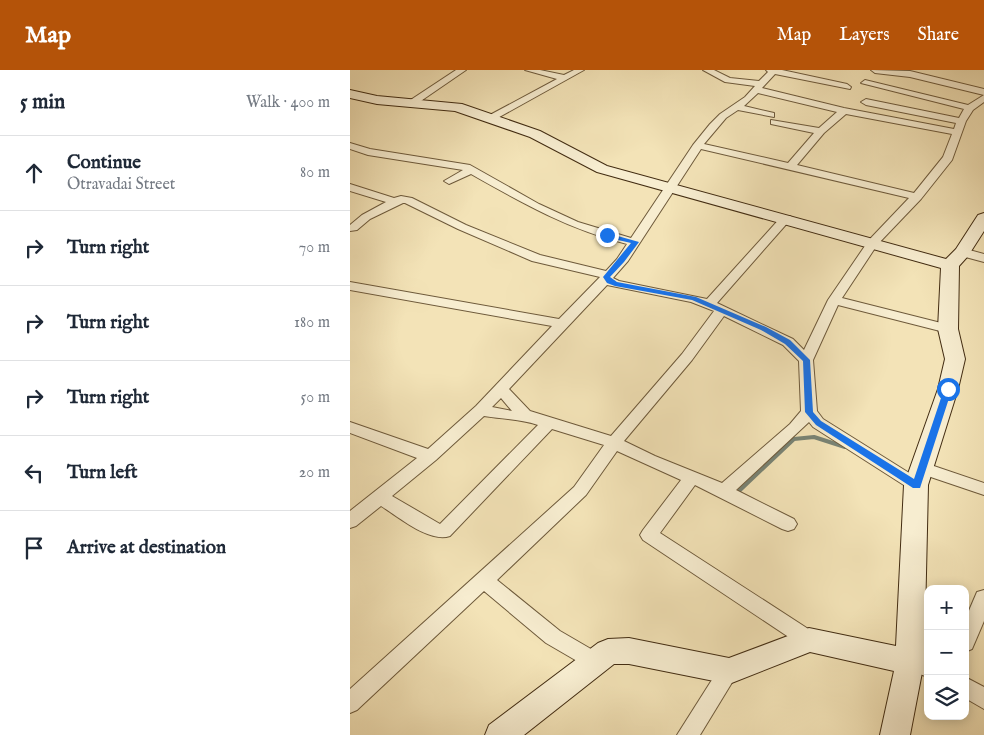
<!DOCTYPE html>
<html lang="en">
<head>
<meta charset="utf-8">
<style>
  :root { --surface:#fff; --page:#f2f2f3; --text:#1f2937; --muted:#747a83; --line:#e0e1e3; --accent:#b45309 }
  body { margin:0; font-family:"IM FELL English",serif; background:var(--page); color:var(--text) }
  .controls { position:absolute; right:15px; bottom:15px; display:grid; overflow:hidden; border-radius:10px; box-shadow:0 2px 12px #0003 }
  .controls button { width:45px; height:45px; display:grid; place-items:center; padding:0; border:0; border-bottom:1px solid var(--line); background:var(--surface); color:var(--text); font:25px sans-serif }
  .stop { position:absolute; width:15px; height:15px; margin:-11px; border:4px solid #1a73e8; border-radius:50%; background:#fff }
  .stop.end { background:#1a73e8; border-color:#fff; box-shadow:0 1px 5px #0008 }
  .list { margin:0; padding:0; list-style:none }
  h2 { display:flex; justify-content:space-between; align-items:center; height:65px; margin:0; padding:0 20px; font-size:21px }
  h2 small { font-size:16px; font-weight:400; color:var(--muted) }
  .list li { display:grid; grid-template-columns:32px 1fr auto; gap:15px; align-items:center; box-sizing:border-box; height:75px; padding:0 20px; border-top:1px solid var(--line) }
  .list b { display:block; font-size:19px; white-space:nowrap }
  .list p { margin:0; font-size:16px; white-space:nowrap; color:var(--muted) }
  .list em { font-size:16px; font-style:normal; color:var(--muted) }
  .icon { flex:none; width:28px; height:28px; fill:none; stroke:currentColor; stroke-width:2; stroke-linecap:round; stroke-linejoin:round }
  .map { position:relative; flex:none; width:634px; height:665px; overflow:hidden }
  header { display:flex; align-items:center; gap:30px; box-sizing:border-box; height:70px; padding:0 25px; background:var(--accent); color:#fff }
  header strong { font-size:24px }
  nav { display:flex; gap:28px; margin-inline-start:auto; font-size:18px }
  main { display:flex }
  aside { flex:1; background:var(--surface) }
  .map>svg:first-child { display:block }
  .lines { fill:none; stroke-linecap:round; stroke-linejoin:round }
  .stream { stroke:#798374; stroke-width:4 }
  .street-casing { stroke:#6e5a3b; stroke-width:2 }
  .secondary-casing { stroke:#422c12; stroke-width:2 }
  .street { fill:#f7edd0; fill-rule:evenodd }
  .secondary { fill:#f7edd0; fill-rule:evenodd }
  .route { fill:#1a73e8 }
</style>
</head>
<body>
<header>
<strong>Map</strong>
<nav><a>Map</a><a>Layers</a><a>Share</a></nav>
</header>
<main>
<aside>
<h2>5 min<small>Walk · 400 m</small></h2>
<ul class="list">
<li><svg class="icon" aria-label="ahead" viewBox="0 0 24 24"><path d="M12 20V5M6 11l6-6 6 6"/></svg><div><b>Continue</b><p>Otravadai Street</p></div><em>80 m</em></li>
<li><svg class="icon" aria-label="right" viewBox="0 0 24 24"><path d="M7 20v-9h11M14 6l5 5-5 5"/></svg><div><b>Turn right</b></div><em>70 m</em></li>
<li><svg class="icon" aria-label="right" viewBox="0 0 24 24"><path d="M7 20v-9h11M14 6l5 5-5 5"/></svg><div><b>Turn right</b></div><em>180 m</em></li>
<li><svg class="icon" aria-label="right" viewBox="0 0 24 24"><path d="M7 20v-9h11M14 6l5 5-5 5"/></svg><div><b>Turn right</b></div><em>50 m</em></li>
<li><svg class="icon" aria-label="left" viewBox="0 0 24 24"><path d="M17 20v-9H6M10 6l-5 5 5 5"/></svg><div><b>Turn left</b></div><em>20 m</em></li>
<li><svg class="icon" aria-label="arrive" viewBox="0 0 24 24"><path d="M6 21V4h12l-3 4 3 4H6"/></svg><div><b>Arrive at destination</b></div></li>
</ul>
</aside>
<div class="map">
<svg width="634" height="665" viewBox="0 0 634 665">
  <rect width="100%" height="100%" fill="#f3e3b7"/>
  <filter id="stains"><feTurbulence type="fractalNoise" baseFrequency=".004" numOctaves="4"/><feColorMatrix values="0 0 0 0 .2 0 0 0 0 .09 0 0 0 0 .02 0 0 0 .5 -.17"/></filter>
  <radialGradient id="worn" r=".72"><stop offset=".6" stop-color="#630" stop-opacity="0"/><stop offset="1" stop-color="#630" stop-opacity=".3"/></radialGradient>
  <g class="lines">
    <polyline class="stream" points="389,421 444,369 464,367 495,377"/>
    <g class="street-casing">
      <g id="street">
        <polygon points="106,0 116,0 65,35 59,35 59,31"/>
        <polygon points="175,0 190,0 214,5 224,0 234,0 144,50 138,50 138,46 207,9"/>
        <path d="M 353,0 L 364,0 L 380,8 L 409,11 L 418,2 L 416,0 L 432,0 L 497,14 L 501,17 L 500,19 L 425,4 L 412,18 L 494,38 L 604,59 L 606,53 L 516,35 L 511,32 L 516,29 L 609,48 L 614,39 L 511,13 L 515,10 L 618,35 L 634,25 L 634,32 L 623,40 L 616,51 L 602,90 L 571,129 L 527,175 L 492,228 L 603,256 L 605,259 L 598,263 L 488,235 L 463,290 L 467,341 L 473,349 L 572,411 L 574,415 L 572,419 L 566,421 L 560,419 L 463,357 L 459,352 L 386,420 L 444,449 L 447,454 L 444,459 L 438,461 L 432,459 L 345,415 L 310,463 L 466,564 L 469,570 L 466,576 L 459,579 L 452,576 L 293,470 L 290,465 L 293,460 L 331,410 L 267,381 L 236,425 L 147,510 L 210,561 L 253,586 L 256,592 L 253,598 L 246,601 L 239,598 L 196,573 L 134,521 L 7,640 L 0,643 L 0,619 L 224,417 L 254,375 L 202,359 L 100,466 C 79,473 49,447 31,436 L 6,456 L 0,458 L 0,441 L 67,388 L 0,363 L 0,352 L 78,379 L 126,336 L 202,256 L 0,220 L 0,212 L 209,249 L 250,207 L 182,191 L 108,159 L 55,133 L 53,133 L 20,149 L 7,160 L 0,161 L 0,155 L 12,145 L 36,132 L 0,121 L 0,114 L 44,128 L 51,126 L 62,128 L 116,155 L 190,185 L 256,201 L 267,189 L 277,174 C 218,159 174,134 121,104 L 99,114 L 94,111 L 113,100 L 18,85 L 0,79 L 0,73 L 20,79 L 120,95 L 189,134 L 228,152 L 281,168 L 343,75 L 360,54 L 370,44 L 395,27 L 405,16 L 375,12 ZM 408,23 L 487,42 L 469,58 L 421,50 L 421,54 L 464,63 L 438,93 L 354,74 L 376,48 L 388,40 L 424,47 L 424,43 L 394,36 ZM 496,44 L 602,64 L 593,87 L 564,123 L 447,95 L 474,63 ZM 351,79 L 559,128 L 519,170 L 478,230 L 454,280 L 443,269 L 367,233 L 440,150 L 442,148 L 440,146 L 432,146 L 357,229 L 269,211 L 263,208 L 278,191 ZM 257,215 L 341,232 L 364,241 L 332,284 L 261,366 L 180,341 L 159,319 ZM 374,246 L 433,275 L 449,291 L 451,341 L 440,354 L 372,413 L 305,386 L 274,371 L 342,290 ZM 151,328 L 162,341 L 142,337 ZM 134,346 C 152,349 171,349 188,355 L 90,454 L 42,426 L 86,390 Z"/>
        <polygon points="521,0 560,1 634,19 634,25 560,7 525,3"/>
        <polygon points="612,178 634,184 634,192 608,185 606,182"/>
        <polygon points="572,392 634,413 634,425 566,402 564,398 566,394"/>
        <polygon points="634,520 634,551 622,579 615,582 615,550 627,522"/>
        <polygon points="560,583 578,589 578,607 553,598 550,592 553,586"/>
        <polygon points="379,592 386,594 389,601 350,665 327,665 372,594"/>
        <polygon points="615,607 634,617 634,639 615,628"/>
      </g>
    </g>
    <g class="secondary-casing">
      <polygon id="secondary" points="0,20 27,26 112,34 190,61 257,96 596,189 606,179 628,145 634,143 634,161 618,186 609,196 608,259 615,289 608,319 578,415 574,592 560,665 530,665 544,601 460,582 379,614 279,594 264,594 174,665 135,665 139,655 248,573 258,569 279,568 379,588 459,558 546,576 554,415 588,319 595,289 588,259 591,198 247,102 180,67 105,41 27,34 0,28"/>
    </g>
    <use href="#street" class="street"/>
    <use href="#secondary" class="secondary"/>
  </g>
  <polygon class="route" points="257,163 289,172 274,192 260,207 267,212 346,227 416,257 440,270 460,290 463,342 471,351 564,409 594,319 601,317 602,319 570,418 563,418 466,355 455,342 453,291 435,274 411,260 342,230 265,216 257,213 253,207 281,173 255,167 254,165"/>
  <rect width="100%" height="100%" filter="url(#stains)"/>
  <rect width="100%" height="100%" fill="url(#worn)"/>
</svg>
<div class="controls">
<button>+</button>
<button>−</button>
<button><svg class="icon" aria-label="layers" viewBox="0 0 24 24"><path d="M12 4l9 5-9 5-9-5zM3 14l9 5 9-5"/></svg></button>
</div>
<div class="stop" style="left:598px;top:319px"></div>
<div class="stop end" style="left:257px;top:165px"></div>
</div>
</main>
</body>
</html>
